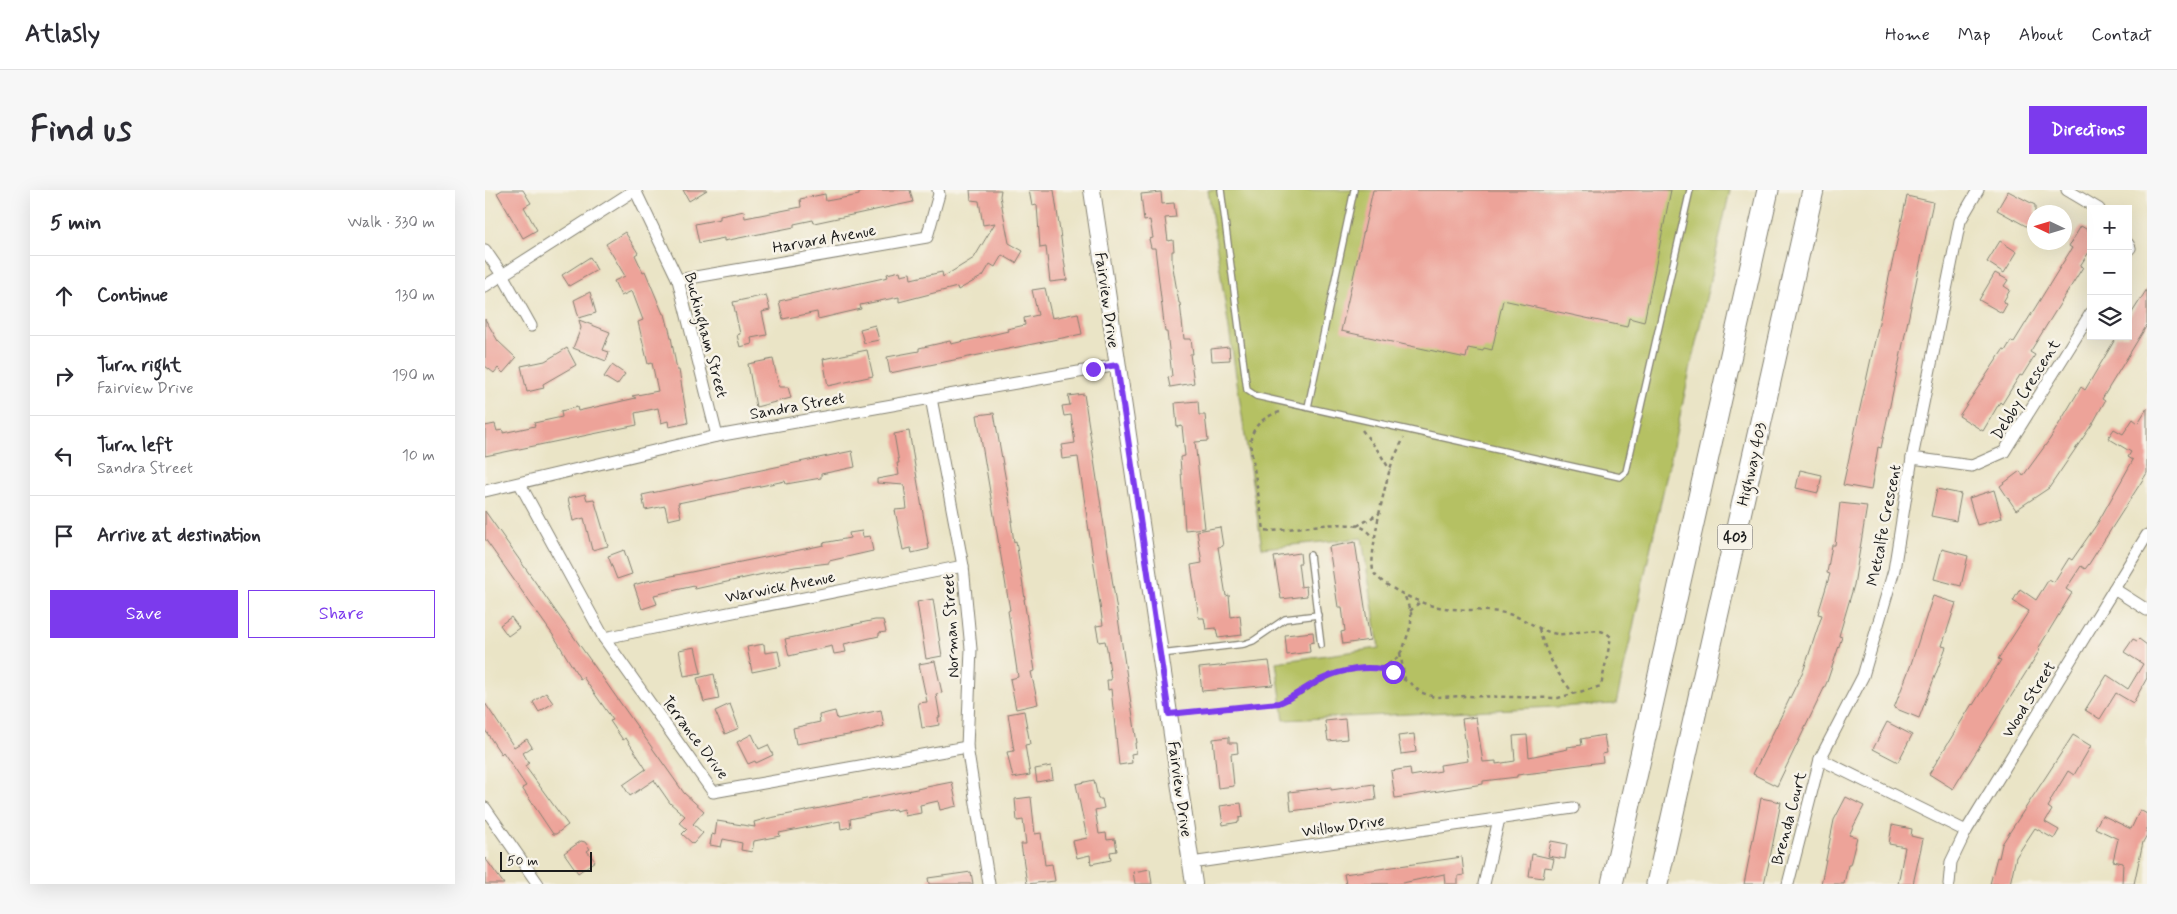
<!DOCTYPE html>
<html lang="en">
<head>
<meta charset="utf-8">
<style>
  :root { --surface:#fff; --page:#f7f7f7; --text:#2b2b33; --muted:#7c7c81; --line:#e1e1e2; --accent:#7c3aed }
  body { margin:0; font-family:Mynerve,sans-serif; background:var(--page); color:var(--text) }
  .controls { position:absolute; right:15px; top:15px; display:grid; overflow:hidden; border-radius:0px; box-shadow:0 5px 20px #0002 }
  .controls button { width:45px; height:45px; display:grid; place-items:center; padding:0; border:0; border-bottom:1px solid var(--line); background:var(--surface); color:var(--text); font:25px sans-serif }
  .compass { position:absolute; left:1542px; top:15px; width:45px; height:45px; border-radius:50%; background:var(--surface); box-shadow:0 5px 20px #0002; rotate:274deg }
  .scale { position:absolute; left:15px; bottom:12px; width:92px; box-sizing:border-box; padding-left:5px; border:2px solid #1c1c1c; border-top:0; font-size:14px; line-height:18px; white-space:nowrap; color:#1c1c1c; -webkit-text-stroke:4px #f7f3e8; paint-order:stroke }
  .stop { position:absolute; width:15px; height:15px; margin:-11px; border:4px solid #7c3aed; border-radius:50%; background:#fff }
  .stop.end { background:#7c3aed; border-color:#fff; box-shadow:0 1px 5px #0008 }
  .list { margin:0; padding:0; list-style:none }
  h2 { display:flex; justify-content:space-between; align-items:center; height:65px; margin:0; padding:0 20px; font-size:21px }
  h2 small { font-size:16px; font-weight:400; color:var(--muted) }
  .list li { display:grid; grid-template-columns:32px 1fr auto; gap:15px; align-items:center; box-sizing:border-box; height:80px; padding:0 20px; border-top:1px solid var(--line) }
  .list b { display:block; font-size:19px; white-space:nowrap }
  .list p { margin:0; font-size:16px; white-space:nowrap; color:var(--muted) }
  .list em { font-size:16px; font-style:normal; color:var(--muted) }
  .actions { display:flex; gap:10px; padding:15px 20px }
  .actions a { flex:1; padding:11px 0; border:1px solid var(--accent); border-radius:0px; text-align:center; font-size:18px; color:var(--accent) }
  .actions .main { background:var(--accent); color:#fff }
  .icon { flex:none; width:28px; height:28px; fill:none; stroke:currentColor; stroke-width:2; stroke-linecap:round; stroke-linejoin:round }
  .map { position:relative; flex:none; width:1662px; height:694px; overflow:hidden; border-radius:0px }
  header { display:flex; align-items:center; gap:30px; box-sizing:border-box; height:70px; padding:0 25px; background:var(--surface); border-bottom:1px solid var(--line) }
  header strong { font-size:24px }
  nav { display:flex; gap:28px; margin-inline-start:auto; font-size:18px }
  .intro { display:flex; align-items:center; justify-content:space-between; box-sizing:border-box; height:120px; padding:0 30px }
  h1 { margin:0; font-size:35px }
  .button { padding:12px 22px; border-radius:0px; background:var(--accent); color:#fff; font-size:18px; font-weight:700 }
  main { display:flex; gap:30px; padding:0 30px }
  aside { flex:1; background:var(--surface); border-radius:0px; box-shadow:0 5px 20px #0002 }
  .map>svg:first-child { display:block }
  .green { fill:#b5c163; stroke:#686e40 }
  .building { fill:#eda399 }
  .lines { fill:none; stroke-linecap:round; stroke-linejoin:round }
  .lane-casing { stroke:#838071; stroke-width:8 }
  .street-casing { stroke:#838071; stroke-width:13 }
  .secondary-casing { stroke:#838071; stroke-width:18 }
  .highway-casing { stroke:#838071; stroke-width:23 }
  .path { stroke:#838071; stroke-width:2.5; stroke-dasharray:4 4; stroke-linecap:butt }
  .lane { stroke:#fff; stroke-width:5.5 }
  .street { stroke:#fff; stroke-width:11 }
  .secondary { stroke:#fff; stroke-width:16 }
  .highway { stroke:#fff; stroke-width:21 }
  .route { stroke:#7c3aed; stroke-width:6 }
  .labels { text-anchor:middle; stroke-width:5; stroke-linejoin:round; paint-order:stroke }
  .shield { fill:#f7f3e8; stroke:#5e5c59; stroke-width:1 }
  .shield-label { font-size:15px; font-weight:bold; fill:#1c1c1c }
  .street-label { font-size:16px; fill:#1c1c1c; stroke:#f7f3e8 }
</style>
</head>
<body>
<header>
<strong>Atlasly</strong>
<nav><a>Home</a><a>Map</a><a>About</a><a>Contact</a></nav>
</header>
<div class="intro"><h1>Find us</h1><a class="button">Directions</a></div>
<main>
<aside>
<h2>5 min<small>Walk · 330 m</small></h2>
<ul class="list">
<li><svg class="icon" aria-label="ahead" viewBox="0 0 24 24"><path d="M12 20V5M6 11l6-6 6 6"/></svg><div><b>Continue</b></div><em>130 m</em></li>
<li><svg class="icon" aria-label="right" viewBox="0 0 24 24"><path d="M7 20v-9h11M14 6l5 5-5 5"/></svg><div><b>Turn right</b><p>Fairview Drive</p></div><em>190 m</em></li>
<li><svg class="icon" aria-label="left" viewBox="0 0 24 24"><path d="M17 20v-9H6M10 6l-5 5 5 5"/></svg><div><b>Turn left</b><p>Sandra Street</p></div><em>10 m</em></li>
<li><svg class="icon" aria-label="arrive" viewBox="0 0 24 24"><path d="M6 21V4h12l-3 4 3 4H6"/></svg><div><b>Arrive at destination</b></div></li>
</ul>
<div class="actions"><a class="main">Save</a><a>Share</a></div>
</aside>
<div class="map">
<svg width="1662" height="694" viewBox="0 0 1662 694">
  <rect width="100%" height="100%" fill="#f7f3e8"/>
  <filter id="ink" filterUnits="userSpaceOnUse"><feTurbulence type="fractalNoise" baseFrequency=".02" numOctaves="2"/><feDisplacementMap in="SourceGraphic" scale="10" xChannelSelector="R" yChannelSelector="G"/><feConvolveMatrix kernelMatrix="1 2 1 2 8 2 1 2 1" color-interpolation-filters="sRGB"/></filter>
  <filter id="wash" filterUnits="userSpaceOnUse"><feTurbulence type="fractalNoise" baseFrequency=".0096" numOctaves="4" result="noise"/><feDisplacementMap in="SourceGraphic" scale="20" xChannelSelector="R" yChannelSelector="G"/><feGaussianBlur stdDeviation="1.12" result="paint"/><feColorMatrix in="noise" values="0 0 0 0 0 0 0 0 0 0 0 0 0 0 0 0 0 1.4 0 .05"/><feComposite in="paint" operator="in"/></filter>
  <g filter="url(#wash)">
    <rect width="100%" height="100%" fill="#eae4c6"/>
    <polygon class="green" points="723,0 1245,0 1131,514 799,530 791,472 894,458 877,348 777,358"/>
    <g id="blocks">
      <g class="building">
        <polygon points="17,0 38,0 46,13 39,17 52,40 38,48 12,3"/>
        <polygon points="198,0 222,0 204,11"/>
        <polygon points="381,0 425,0 428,12 329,33 328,30 309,34 309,37 239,51 239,48 214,53 210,34 235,29 235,26 259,21 260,28 316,17 315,9 340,4 341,11 374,5 374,2"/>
        <polygon points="485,0 516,0 515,6 524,53 538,61 531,73 517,65 510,77 505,74 498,86 473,100 472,97 414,112 414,107 375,115 376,119 333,129 332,122 298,129 294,111 403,87 402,84 415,81 416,85 425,83 426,89 457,82 458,87 489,68 510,33 498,35 494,11 486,10"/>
        <polygon points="544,0 569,0 582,90 565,92 561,57 555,58 552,15 547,16"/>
        <polygon points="888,0 1186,0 1159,132 1144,128 1142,137 1018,110 1007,160 999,158 998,161 983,158 981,168 856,141"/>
        <polygon points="1523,1 1550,15 1550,41 1512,20"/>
        <polygon points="676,2 677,14 689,13 691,27 680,28 683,51 688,50 689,61 687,61 687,72 694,113 695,113 699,149 706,149 708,164 705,164 709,193 685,197 683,187 687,186 682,142 680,142 670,58 666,58 664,49 668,48 665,30 659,31 656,4"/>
        <polygon points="1422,6 1448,12 1396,258 1393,257 1386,300 1358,295"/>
        <polygon points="1596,36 1606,42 1606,59 1595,76 1598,77 1545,162 1550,165 1537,186 1535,185 1517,214 1515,212 1498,241 1474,226 1518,160 1520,161 1526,151 1529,152 1587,58 1584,56"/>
        <polygon points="140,42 153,63 150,65 158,82 160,81 178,124 180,124 186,147 192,180 194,180 203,233 184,237 183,231 176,233 173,218 150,223 152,235 0,266 0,236 10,234 12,241 18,240 18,243 50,236 49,233 77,227 76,221 92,217 93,221 151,208 147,206 173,201 167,173 163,174 153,132 158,130 147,101 136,106 129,91 140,86 121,54"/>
        <polygon points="1515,51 1532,62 1519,83 1502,72"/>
        <polygon points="105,67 112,80 84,96 77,85"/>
        <polygon points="1510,83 1523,90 1519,96 1525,100 1518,112 1522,114 1517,123 1494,110"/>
        <polygon points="560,98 567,128 593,123 597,144 405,183 402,167 434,161 434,158 465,151 466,154 502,146 523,141 522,139 540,135 539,128 553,125 547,100"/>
        <polygon points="1662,99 1662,135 1617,209 1620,211 1608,233 1564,298 1531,320 1515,296 1535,281 1538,286 1565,249 1596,197 1600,200 1632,146 1643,146 1643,129"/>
        <polygon points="105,102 111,123 94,128 89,110"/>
        <polygon points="281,105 285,120 277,122 282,145 266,148 267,154 255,157 252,145 255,144 248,112"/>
        <polygon points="0,129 13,151 31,168 18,183 13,178 9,183 0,176"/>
        <polygon points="94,130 125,142 118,160 124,162 121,171 88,158 96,138"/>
        <polygon points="390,135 394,150 379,153 375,139"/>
        <polygon points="744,157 745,170 727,171 726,159"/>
        <polygon points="82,158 91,175 58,194 59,198 42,202 36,176 60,171"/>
        <polygon points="382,160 388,186 343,196 338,169"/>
        <polygon points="288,169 294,197 303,197 306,208 271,217 263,174"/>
        <polygon points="127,175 140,184 132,195 119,187"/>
        <polygon points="599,204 652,553 650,553 651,563 646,564 647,573 634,575 626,499 623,500 622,490 626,490 622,459 620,451 614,452 611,436 618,435 593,267 577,269 576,260 578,260 577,255 590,253 586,225 579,226 577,216 585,215 583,206"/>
        <polygon points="713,211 714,225 720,225 723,251 710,252 720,338 700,340 695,267 700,266 697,236 692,237 690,213"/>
        <polygon points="1662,218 1662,283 1604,374 1600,379 1596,376 1581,399 1587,403 1553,459 1555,460 1468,599 1444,584 1487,514 1488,515 1516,470 1513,469 1544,421 1528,411 1535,399 1551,410 1564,389 1569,392 1584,368 1587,370 1612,334 1648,270 1643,267 1646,262 1623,248 1629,239 1638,244 1648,229 1653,233"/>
        <polygon points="509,223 528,331 526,331 529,352 531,351 540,409 539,409 550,481 546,482 553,514 531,519 525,489 533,487 523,421 525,420 492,225"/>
        <polygon points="424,241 444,359 427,363 426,358 418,360 410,320 422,319 419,295 392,293 392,289 414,285 412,273 414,273 409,244"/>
        <polygon points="367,261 370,277 336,284 336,288 301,294 300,291 193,313 196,327 183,330 180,316 160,320 157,305"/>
        <polygon points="1315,280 1337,285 1333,303 1311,298"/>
        <polygon points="1452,299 1476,304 1471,331 1446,326"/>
        <polygon points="1509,300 1517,328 1492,335 1484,308"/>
        <polygon points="100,304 102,310 109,309 123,356 107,360 99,328 88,331 83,308"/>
        <polygon points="1355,313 1382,316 1369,395 1354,446 1357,447 1342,492 1292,596 1268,584 1319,479 1337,425 1333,424 1345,384 1342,383 1347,355 1350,355"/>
        <polygon points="0,321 199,603 219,621 208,634 218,643 208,654 197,644 202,639 194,632 200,626 185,613 169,590 145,606 138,595 161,579 141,548 138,550 125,531 128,530 98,487 95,489 70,448 0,349"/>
        <polygon points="735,337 738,356 733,357 741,406 744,405 746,427 755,425 757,445 733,448 731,438 721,439 719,428 714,428 706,375 717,373 712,341"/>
        <polygon points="377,341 378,347 385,346 388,361 344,371 344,373 310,377 210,399 209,396 169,405 172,414 157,419 149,395 162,391 339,355 338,353 365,348 364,343"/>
        <polygon points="870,352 885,450 858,454 856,442 860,441 857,417 853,417 844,357"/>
        <polygon points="1457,359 1483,366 1476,396 1449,389"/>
        <polygon points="139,360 147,384 132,389 123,366"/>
        <polygon points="815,363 816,373 813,373 816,397 821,396 822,406 796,409 789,367"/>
        <polygon points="1448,406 1471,413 1457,456 1461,457 1434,528 1409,518 1425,477"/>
        <polygon points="448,409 457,466 441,469 432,412"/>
        <polygon points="26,427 34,438 23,446 15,435"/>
        <polygon points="390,430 398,430 401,442 394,443 394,446 359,454 361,462 349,464 347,456 304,466 300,449"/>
        <polygon points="828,442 829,452 824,453 825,462 802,465 800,445"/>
        <polygon points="1648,449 1652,451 1654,449 1662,455 1662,488 1648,513 1631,503 1615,529 1600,520 1622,485 1643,499 1658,474 1639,462"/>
        <polygon points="279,454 280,463 293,461 296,476 267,482 262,457"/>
        <polygon points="210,457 216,483 199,486 194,460"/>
        <polygon points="450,471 457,503 451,504 455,527 453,527 454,535 437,538 433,513 442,512 434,474"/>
        <polygon points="784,471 788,495 717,501 714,478"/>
        <polygon points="229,484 234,509 219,512 212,488"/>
        <polygon points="61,503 68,513 54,522 48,512"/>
        <polygon points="0,513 29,557 42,549 47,557 38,563 44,573 40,576 83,635 71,644 68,644 37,598 41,596 18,562 16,564 0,540"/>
        <polygon points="245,514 254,538 240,544 230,521"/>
        <polygon points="396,520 399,536 375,543 311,554 308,538 335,532 334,525 350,521 352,529"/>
        <polygon points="539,521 545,554 540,555 545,585 528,588 522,562 529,561 523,524"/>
        <polygon points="991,527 998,572 1011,571 1011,574 1030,571 1028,546 1042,545 1044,567 1083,559 1082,557 1097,555 1096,549 1119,545 1122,563 1117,564 1118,572 1064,579 1064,581 1032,585 1032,587 998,591 998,594 910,608 906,581 925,578 926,586 956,581 955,575 983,571 977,529"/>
        <polygon points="860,529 862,549 843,551 840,531"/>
        <polygon points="1402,532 1427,545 1413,572 1388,559"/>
        <polygon points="267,544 274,559 283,555 288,565 271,573 270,571 263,574 252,552"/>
        <polygon points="929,544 931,562 916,564 913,546"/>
        <polygon points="1588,545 1606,556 1589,585 1583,581 1565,611 1566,612 1563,617 1567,620 1560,632 1574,640 1569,649 1550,638 1531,667 1525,694 1505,694 1512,667 1514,668 1517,654"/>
        <polygon points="744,547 744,553 752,553 753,563 746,564 749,596 733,598 728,549"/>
        <polygon points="566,576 568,589 552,592 550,579"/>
        <polygon points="609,590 613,609 617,609 619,618 610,620 614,644 621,643 622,650 630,649 632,661 625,662 626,670 606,674 605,665 592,668 588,651 602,648 591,594"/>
        <polygon points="467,592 472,616 455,620 453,611 435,615 436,623 420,626 419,619 411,621 410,619 365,629 366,637 356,639 355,631 294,643 295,646 269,651 267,662 256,660 257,653 238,649 236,657 225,655 227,644 230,645 232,631 270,637 269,632 280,629"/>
        <polygon points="889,594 891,610 806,621 804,602 846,597 846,600"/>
        <polygon points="546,607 550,644 556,643 560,675 567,674 570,691 542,694 536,654 541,654 538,630 532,631 530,609"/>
        <polygon points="1361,607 1379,616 1364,645 1372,647 1365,675 1363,675 1359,694 1336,694 1349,630"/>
        <polygon points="1276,608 1296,612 1285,668 1279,694 1259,694"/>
        <polygon points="756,613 758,627 754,628 754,632 738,635 735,616"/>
        <polygon points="1655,620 1662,624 1662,645 1658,652 1649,694 1637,694 1638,673 1628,671 1633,649 1610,638 1617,625 1646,639"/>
        <polygon points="1407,635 1427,639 1426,646 1438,649 1428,694 1413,694 1420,657 1404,654"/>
        <polygon points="96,651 100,652 105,659 102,661 110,671 93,683 79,663"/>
        <polygon points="1066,651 1082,654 1080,669 1063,666"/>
        <polygon points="1047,664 1069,669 1067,678 1060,677 1058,688 1044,686"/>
        <polygon points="977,667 979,685 973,686 973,694 960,694 959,684 913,694 861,694 859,684"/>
        <polygon points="0,668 19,694 0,694"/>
        <polygon points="665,679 667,694 650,694 648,682"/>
        <polygon points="486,682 488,694 444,694 443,688"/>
      </g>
    </g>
  </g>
  <g filter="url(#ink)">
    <use href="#blocks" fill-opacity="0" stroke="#838071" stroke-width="1"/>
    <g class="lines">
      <g class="lane-casing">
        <g id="lane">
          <polyline points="736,0 762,200 771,206 1135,287 1141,282 1205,0"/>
          <polyline points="823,217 869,0"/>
          <polyline points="825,365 836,455"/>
          <polyline points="676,464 759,454 768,451 800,429 833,425"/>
        </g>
      </g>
      <g class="street-casing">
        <g id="street">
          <polyline points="150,0 193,90 232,246"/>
          <polyline points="1582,0 1614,19"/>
          <polyline points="1643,54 1645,58 1643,60"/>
          <polyline points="0,60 18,86 46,136"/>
          <polyline points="193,90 442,47 454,4 453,0"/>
          <polyline points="0,96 150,0"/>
          <polyline points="446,208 478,376 486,459 482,557 504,694"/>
          <polyline points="1427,268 1487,276 1519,262 1606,123"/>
          <polyline points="35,294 119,448 228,602 482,557"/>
          <polyline points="0,301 232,246 633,175"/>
          <polyline points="1629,399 1662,420"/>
          <polyline points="119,448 478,376"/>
          <polyline points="1335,569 1481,641"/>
          <polyline points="0,618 53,694"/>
          <polyline points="706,673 1088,618"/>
          <polyline points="999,694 1014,629"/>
          <polyline points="1303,694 1335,569 1378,486 1409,380 1427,268 1475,31 1493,0"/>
          <polyline points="1464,694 1466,672 1481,641 1662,345"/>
        </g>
      </g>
      <g class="secondary-casing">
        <polyline id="secondary" points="607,0 709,694"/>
      </g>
      <g class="highway-casing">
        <g id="highway">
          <polyline points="1127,694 1283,0"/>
          <polyline points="1172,694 1328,0"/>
        </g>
      </g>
      <g class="path">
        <path d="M 795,222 C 778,227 768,235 765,253 L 779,340 L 787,341 C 808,339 860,329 878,338 C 883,340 886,345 890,348"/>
        <polyline points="877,240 894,262 905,280"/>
        <polyline points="872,336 895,323"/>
        <polyline points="925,421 935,412"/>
        <path d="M 1054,439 C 1061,464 1072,484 1089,504"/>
        <polyline points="915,463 920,489"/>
        <polyline points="896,478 910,470 918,459 926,435 926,423 919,404"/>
        <path d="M 697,523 L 794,513 L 808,508 L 849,484 L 885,477 L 896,478 L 908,483 L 928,495 L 935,502 L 949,507 L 982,506 L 1073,508 L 1116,496 L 1126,447 C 1113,433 1089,446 1072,444 C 1055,441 1042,430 1027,425 C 1005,418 973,422 948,416 C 934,413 896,395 889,383 C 882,371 900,295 905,279 C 908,269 914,258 919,248"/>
      </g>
      <use href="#lane" class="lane"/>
      <use href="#street" class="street"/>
      <use href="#secondary" class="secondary"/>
      <use href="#highway" class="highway"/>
    </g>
  </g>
  <g class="lines" filter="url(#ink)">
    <path class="route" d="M 608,179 L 632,175 L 684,524 L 794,513 C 809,507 821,497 835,490 C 857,479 885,474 908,482"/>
  </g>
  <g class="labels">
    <rect class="shield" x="1232.5" y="334.5" width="35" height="25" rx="4"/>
    <g class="shield-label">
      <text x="1250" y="352">403</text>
    </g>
    <g class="street-label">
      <text transform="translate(339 48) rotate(-10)" y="6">Harvard Avenue</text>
      <text transform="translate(623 110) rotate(82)" y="6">Fairview Drive</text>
      <text transform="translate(222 145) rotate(75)" y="6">Buckingham Street</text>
      <text transform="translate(1540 199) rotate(-58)" y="6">Debby Crescent</text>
      <text transform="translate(312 215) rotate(-10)" y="6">Sandra Street</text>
      <text transform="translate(1266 274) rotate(-77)" y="6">Highway 403</text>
      <text transform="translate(1398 335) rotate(-79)" y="6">Metcalfe Crescent</text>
      <text transform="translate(295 396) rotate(-11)" y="6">Warwick Avenue</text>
      <text transform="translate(465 436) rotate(-93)" y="6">Norman Street</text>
      <text transform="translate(1543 509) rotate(-58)" y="6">Wood Street</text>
      <text transform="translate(211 547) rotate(53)" y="6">Terrance Drive</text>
      <text transform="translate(696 599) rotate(82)" y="6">Fairview Drive</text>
      <text transform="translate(1303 628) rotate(-75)" y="6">Brenda Court</text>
      <text transform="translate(858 635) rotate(-8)" y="6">Willow Drive</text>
    </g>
  </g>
</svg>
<div class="controls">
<button>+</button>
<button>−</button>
<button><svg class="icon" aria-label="layers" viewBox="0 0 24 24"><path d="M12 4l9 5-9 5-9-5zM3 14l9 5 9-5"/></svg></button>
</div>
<svg class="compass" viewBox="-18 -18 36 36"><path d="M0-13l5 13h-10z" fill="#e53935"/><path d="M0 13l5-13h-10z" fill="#7c7c81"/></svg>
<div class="scale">50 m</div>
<div class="stop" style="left:908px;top:482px"></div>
<div class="stop end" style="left:608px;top:179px"></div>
</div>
</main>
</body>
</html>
